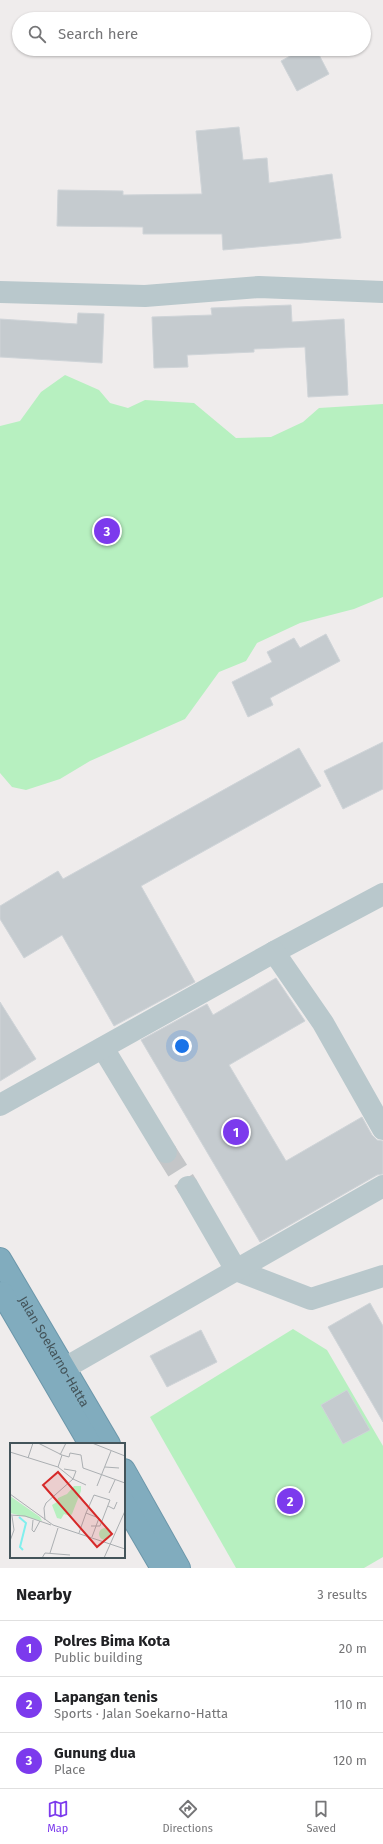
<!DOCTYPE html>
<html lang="en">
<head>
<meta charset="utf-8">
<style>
  :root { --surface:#fff; --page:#f6f6f6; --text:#202124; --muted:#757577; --line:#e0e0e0; --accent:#7c3aed }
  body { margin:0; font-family:"Fira Sans",sans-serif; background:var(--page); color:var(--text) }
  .you { position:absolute; left:182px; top:1046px; width:14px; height:14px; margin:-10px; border:3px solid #fff; border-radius:50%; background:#1a73e8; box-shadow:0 0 0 6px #1a73e833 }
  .badge { display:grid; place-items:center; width:26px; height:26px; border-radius:50%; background:var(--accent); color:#fff; font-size:13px; font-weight:700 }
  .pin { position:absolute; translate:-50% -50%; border:2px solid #fff; box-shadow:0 1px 4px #0006 }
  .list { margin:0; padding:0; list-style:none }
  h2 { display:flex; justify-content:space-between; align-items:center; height:52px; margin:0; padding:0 16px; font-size:17px }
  h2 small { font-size:13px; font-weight:400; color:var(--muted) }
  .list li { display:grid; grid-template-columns:26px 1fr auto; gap:12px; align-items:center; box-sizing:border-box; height:56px; padding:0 16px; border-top:1px solid var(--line) }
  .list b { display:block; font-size:15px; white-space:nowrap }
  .list p { margin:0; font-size:13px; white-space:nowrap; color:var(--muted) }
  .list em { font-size:13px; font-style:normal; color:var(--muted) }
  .icon { flex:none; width:22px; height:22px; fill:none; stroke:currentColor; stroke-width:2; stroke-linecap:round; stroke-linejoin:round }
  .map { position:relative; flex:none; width:383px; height:1568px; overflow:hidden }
  .search { position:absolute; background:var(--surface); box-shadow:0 1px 3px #0004; left:12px; right:12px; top:12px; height:44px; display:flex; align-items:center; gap:10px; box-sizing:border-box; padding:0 14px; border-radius:22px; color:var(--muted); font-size:15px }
  .sheet { height:220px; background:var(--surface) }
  nav { display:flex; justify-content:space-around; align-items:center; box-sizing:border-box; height:56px; border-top:1px solid var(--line); background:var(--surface); font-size:11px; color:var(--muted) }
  nav a { display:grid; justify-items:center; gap:2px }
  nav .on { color:var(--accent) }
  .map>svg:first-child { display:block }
  .green { fill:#b7f0c0 }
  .building { fill:#c5cbcf; stroke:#cfd4d8 }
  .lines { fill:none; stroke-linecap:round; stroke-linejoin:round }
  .minor-tunnel { stroke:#c4c6c8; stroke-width:22; stroke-dasharray:22 11; stroke-linecap:butt }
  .highway-casing { stroke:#6c97aa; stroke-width:24 }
  .minor { stroke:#b9c8cc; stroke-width:22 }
  .highway { stroke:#81acbe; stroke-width:22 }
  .labels { text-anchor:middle; stroke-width:3; stroke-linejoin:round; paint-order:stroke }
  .street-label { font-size:13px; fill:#44545a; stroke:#fff }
  .inset-river { fill:none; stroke:#81efed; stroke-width:2 }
  .inset-road { fill:none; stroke:#abafb2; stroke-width:1 }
  .view { fill:#d62828; fill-opacity:0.15; stroke:#d62828; stroke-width:2 }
  .inset-edge { fill:none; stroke:#44545a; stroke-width:2 }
</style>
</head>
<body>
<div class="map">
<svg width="383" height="1568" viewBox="0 0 383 1568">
  <rect width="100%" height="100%" fill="#efecec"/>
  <g class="green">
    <polygon points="65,375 99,390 110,403 128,408 145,400 194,403 236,438 271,437 303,422 319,408 383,404 383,597 354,609 300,623 257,643 246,661 219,672 185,719 90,761 60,779 26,790 12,787 0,773 0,426 20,421 41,392"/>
    <polygon points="293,1329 327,1350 383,1446 383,1557 364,1568 236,1568 150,1417"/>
  </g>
  <g class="building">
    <polygon points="303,49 316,49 329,74 297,91 281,61"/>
    <polygon points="239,127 243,160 267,158 269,183 332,174 341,238 302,243 223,250 222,234 143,234 143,227 57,226 58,190 123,191 123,195 202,194 196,131"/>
    <polygon points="291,305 292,322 344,319 348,395 308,397 305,347 254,349 254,352 187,355 188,367 154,368 152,317 212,315 211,308"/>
    <polygon points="78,313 104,314 102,363 0,357 0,319 77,324"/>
    <polygon points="326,634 340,661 270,698 273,705 248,717 232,682 272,662 267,652 294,638 300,648"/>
    <polygon points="383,742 383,789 343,809 324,771"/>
    <polygon points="299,748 321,786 141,886 195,982 114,1026 62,935 24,958 0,919 0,906 58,871 63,879"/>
    <polygon points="276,978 305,1021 229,1065 286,1161 362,1117 372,1135 377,1140 383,1141 383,1174 377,1175 260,1242 141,1040 207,1004 213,1015"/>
    <polygon points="0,1002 36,1059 0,1081"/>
    <polygon points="370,1303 383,1326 383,1422 328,1327"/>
    <polygon points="201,1330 217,1362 167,1387 150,1356"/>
    <polygon points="347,1390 370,1430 343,1444 321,1405"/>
  </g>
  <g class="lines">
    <polyline class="minor-tunnel" points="166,1152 188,1187"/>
    <g class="highway-casing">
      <g id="highway">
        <path id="s1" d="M 0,1259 L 109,1444"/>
        <polyline points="2,1293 90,1444"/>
        <polyline points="124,1470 179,1568"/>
        <polyline points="124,1503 162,1568"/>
      </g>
    </g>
    <g class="minor">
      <polyline points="0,292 145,296 259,287 383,292"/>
      <polyline points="274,952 383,894"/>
      <polyline points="103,1048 166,1152"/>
      <polyline points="0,1105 274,952 323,1023 383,1129"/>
      <polyline points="188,1187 236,1270 311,1299 383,1276"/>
      <polyline points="65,1368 383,1186"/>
    </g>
    <use href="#highway" class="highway"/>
  </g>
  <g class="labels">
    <g class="street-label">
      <text dy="5" stroke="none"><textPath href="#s1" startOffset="107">Jalan Soekarno-Hatta</textPath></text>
    </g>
  </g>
  <g transform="translate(10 1443)">
    <rect width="115" height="115" fill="#efecec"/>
    <path d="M 64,43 L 71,43 L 71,48 L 62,71 L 60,73 L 54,71 L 51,76 L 47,75 L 42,62 L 47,59 L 48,55 L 57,51 ZM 0,53 L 30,74 L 32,78 L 0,70 ZM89 91a6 6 0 1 1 12 0a6 6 0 1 1-12 0Z" fill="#b7f0c0"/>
    <path class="inset-river" d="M 9,74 L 16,80 L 10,104 L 13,107"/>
    <path class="inset-road" d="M 28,0 L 52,12 L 48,24M 82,0 L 115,13M 0,9 L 48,24 L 63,36 L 36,60 L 34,65 L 35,77M 50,12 L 56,0M 52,12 L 59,14 L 60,10 L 71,12 L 73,25 L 115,40M 18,15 L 23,0M 95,24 L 109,25M 54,26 L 66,28 L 63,36 L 76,42M 87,43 L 101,8M 99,50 L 105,37M 0,51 L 43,82 L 115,106M 98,63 L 104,66 L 107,59M 76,70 L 84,52 L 100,57 L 90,83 L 81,83M 0,72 L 15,73 L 41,82M 23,77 L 22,87 L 24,89 L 30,78M 69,90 L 76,70 L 81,72 L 89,75 L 82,94M 0,98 L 4,87 L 2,73M 40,110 L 48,85M 32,115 L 35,110 L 60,112M 94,115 L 115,68"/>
    <path class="view" d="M 48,29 L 102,91 L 87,104 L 33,42 Z"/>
    <rect width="115" height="115" class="inset-edge"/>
  </g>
</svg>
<div class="you"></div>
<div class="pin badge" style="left:236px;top:1132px">1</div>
<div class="pin badge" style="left:290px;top:1501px">2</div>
<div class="pin badge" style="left:107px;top:531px">3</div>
<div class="search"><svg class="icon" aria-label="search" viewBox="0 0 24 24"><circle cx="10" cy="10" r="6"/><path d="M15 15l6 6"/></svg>Search here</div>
</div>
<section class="sheet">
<h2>Nearby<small>3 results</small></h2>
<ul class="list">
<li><span class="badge">1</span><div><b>Polres Bima Kota</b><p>Public building</p></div><em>20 m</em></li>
<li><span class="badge">2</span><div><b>Lapangan tenis</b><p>Sports · Jalan Soekarno-Hatta</p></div><em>110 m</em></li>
<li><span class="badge">3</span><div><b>Gunung dua</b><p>Place</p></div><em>120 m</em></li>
</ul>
</section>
<nav>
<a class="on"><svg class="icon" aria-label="map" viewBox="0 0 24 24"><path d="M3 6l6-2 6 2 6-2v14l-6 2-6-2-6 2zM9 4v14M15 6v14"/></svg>Map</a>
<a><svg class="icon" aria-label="directions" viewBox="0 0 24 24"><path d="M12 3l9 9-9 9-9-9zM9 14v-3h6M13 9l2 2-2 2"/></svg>Directions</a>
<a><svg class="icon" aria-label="saved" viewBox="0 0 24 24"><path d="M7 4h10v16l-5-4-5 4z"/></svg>Saved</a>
</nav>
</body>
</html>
